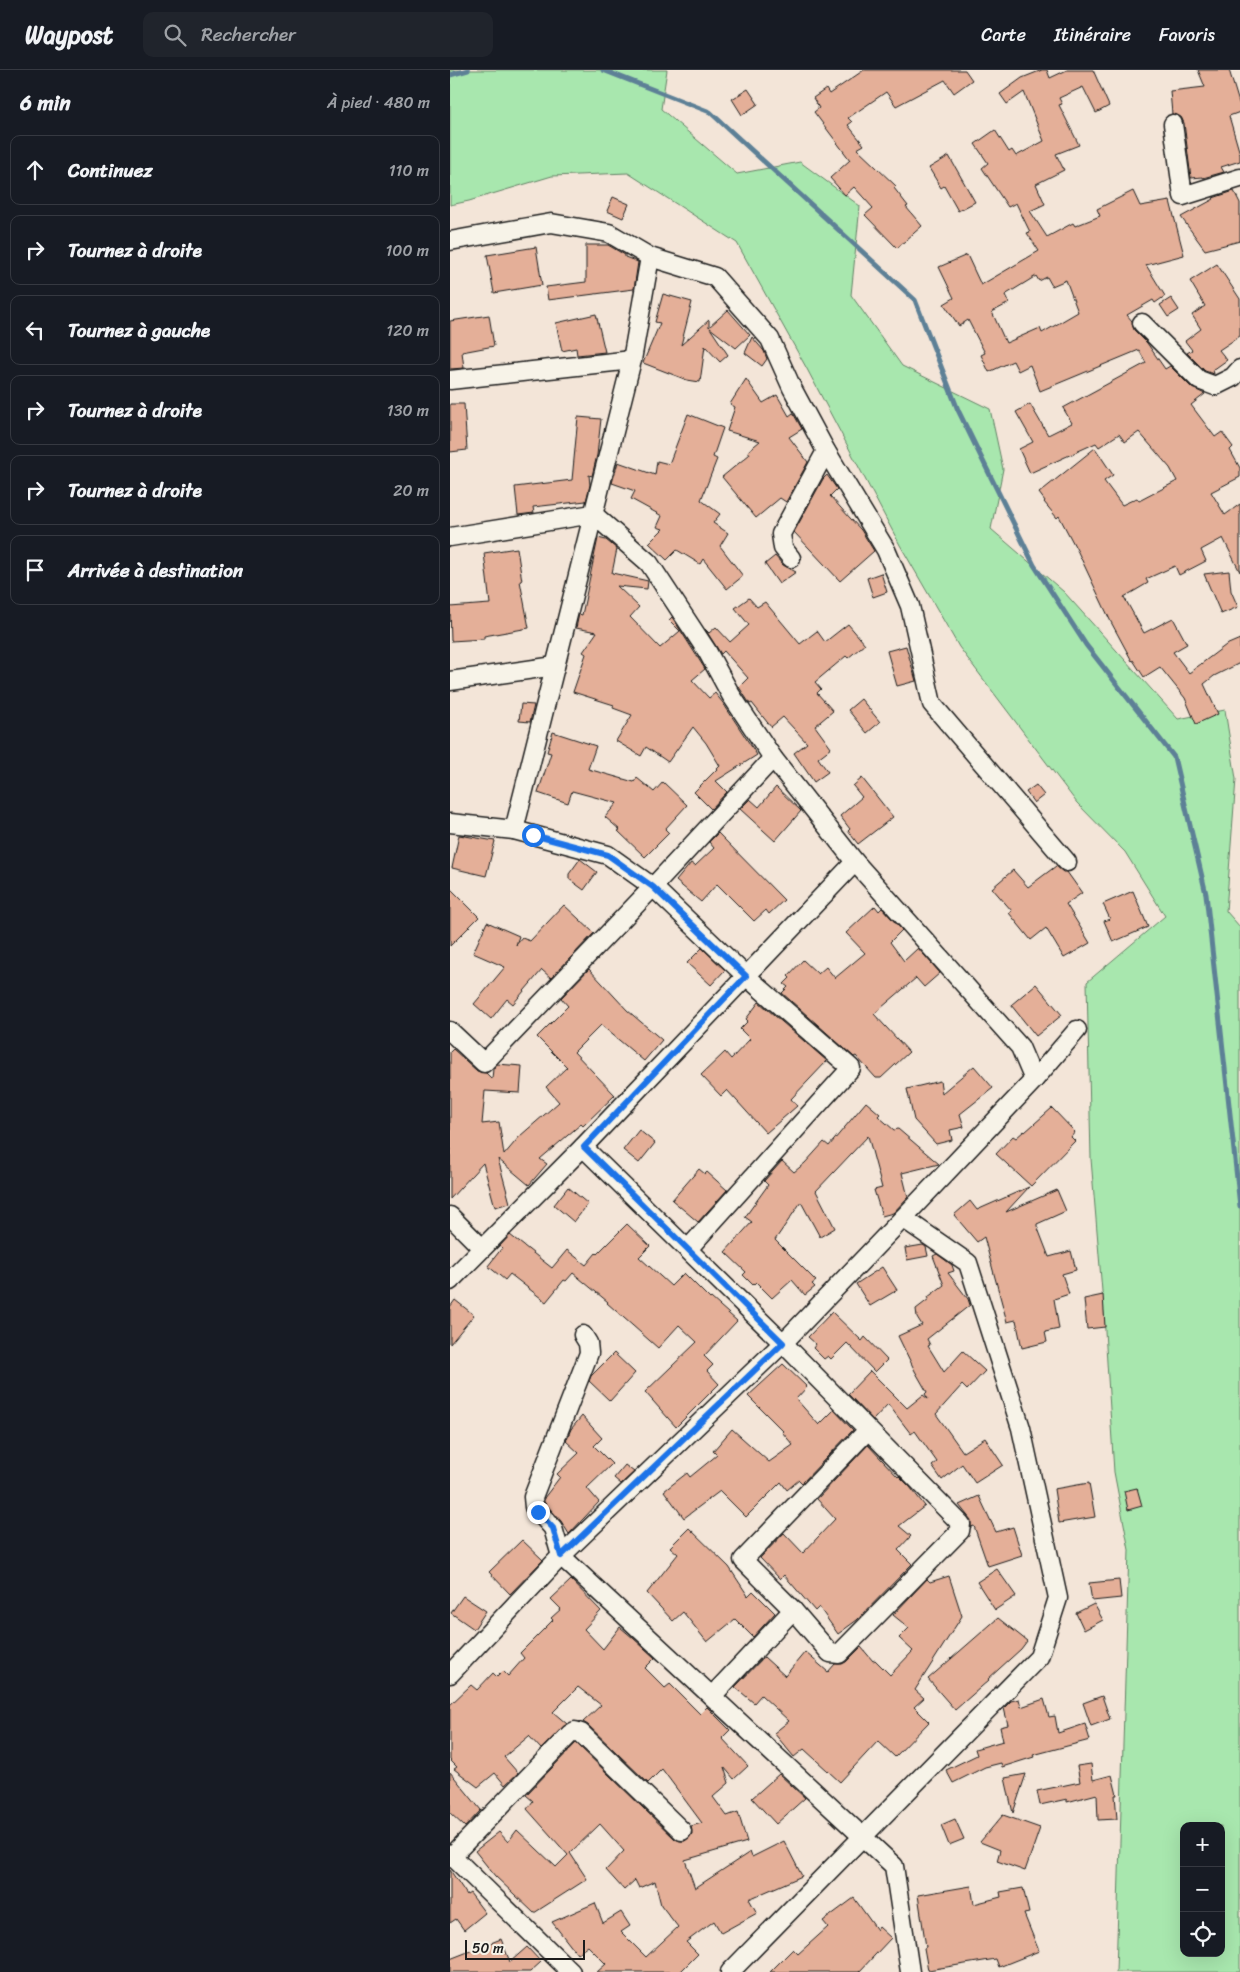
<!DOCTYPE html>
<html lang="fr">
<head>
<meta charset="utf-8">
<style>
  :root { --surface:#171b24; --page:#20242c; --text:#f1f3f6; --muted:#9ea1a6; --line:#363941 }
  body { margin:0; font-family:Sriracha,sans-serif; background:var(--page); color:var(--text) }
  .controls { position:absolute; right:15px; bottom:15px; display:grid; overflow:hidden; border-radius:10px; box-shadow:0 5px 20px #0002 }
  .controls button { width:45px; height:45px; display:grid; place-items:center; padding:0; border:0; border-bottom:1px solid var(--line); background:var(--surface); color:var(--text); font:25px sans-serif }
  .scale { position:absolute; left:15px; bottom:12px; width:120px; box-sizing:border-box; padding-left:5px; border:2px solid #1c1c1c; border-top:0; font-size:14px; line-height:18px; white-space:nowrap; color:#1c1c1c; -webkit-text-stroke:4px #f7f3e8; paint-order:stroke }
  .stop { position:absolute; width:15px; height:15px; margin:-11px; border:4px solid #1a73e8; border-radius:50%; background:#fff }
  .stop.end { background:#1a73e8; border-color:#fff; box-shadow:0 1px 5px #0008 }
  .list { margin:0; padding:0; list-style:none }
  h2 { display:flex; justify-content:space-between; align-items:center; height:65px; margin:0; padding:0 20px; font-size:21px }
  h2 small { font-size:16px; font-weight:400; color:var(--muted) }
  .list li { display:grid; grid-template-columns:32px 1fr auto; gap:15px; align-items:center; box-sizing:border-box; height:70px; margin:0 10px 10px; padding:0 10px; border:1px solid var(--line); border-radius:10px }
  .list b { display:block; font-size:19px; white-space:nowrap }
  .list em { font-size:16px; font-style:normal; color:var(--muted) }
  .icon { flex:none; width:28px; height:28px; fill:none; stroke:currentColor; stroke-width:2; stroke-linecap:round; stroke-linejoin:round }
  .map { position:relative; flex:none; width:790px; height:1902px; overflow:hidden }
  header { display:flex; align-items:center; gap:30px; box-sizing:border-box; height:70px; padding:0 25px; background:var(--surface); border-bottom:1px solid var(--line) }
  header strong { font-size:24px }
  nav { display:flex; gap:28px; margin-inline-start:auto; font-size:18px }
  .search { width:350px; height:45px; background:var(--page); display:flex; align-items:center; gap:12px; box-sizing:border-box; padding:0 18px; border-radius:10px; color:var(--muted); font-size:19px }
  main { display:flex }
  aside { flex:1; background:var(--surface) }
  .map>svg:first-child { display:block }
  .green { fill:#a8e7ae; stroke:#628265; fill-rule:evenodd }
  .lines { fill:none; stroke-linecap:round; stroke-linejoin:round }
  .stream { stroke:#5d8096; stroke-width:5 }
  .building { fill:#e4af98; stroke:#1c1c1c; fill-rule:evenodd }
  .street-casing { stroke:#1c1c1c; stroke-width:21 }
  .street { stroke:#f7f3e8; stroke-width:18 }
  .route { stroke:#1a73e8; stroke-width:6 }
</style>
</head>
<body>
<header>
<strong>Waypost</strong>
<div class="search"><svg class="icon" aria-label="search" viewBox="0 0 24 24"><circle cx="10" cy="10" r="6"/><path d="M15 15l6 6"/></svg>Rechercher</div>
<nav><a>Carte</a><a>Itinéraire</a><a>Favoris</a></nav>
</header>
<main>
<aside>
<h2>6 min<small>À pied · 480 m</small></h2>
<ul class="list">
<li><svg class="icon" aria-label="ahead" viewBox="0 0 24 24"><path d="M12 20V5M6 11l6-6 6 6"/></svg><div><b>Continuez</b></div><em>110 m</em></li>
<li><svg class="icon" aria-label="right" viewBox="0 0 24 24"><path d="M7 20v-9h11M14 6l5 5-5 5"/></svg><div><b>Tournez à droite</b></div><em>100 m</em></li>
<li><svg class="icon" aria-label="left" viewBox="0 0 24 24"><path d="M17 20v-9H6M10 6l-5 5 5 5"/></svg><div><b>Tournez à gauche</b></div><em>120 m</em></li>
<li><svg class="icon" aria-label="right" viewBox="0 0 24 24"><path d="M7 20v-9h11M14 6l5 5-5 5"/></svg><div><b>Tournez à droite</b></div><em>130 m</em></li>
<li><svg class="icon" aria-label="right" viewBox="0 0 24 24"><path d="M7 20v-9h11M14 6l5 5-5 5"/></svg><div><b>Tournez à droite</b></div><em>20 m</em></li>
<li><svg class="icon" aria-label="arrive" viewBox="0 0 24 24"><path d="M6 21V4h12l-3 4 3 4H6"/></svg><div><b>Arrivée à destination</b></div></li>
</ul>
</aside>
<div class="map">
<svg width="790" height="1902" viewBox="0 0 790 1902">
  <rect width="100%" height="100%" fill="#f3e5d8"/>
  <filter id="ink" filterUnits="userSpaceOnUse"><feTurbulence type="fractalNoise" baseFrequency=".02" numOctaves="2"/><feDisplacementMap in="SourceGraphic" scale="10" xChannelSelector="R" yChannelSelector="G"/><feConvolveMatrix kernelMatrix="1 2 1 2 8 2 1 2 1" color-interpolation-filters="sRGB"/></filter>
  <g filter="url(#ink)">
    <path class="green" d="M 0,0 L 217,0 L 211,39 L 287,104 L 350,92 L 410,136 L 401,225 L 452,296 L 540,339 L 553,399 L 541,459 L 614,522 L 728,649 L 775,640 L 786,709 L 776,841 L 790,857 L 790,1902 L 666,1902 L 679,1480 L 664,1402 L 654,1245 L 641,1089 L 637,912 L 715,846 L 675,782 L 627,733 L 509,577 L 450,475 L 357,299 L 287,173 L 178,103 L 102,106 L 19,131 L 0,135 ZM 734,1756 L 771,1756 L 771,1883 L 734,1883 Z"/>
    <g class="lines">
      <g class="stream">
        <polyline points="153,0 260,42 465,230 508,340 584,495 636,575 724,687 756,824 790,1136"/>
        <polyline points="0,5 18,0"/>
      </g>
    </g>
    <g class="building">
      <polygon points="414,0 515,0 522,10 504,23 495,10 446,36 436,22 398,48 402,52 398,55 414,75 407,79 446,116 444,118 458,136 456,137 472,156 447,178 415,145 423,138 404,117 395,125 380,108 400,90 364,42 369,38 363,28 376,19 379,24"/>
      <path d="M 592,0 L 597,0 L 600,8 L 617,0 L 643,0 L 659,36 L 646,43 L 633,17 L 609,28 L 612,34 L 609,35 L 629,75 L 606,84 L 614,100 L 586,114 L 595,134 L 580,141 L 597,167 L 623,153 L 625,156 L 650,146 L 647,139 L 683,121 L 690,136 L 720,131 L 734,185 L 696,195 L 715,226 L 705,233 L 703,230 L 677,245 L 682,251 L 684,260 L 697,273 L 715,299 L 720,296 L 742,318 L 755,324 L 741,335 L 765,367 L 772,362 L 783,377 L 780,380 L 790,398 L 790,407 L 761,422 L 775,445 L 790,434 L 790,502 L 773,468 L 751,480 L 756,491 L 729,505 L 725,496 L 696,509 L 698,513 L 674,527 L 694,563 L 723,548 L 737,574 L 723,582 L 739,603 L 776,575 L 790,569 L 790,593 L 764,606 L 754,614 L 768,644 L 746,654 L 735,628 L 710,597 L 694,607 L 683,590 L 682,591 L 661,552 L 628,482 L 609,446 L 607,448 L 594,432 L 595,431 L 589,423 L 645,378 L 663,405 L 654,411 L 672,435 L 687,428 L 689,431 L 727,411 L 720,398 L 689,362 L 675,372 L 669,364 L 649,377 L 646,373 L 580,403 L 569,379 L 583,372 L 566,342 L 580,334 L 598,365 L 622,353 L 613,338 L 696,293 L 689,280 L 590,321 L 580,295 L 568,301 L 563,291 L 539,302 L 531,285 L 535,283 L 518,250 L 509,256 L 494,234 L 504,228 L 489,197 L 517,185 L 531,215 L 589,181 L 577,163 L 580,162 L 566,133 L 558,137 L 532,98 L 538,93 L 525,74 L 545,60 L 559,82 L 562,80 L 566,86 L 594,71 L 574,22 L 557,34 L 550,24 L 572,8 ZM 586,206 L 589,211 L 597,207 L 602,216 L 616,210 L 628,242 L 592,263 L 590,258 L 556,273 L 542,242 L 559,233 L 555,225 Z"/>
      <polygon points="748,0 779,0 790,36 790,42 779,46 790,84 790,91 771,97 774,102 753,108 753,107 741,108 734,53 731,47 722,44 720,21 755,17"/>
      <polygon points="298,19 308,34 292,45 282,29"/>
      <polygon points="499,86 525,132 508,141 494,116 491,118 479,98"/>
      <polygon points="784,121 790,133 790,171 755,180 731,147 764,129 763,128"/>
      <polygon points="163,127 179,134 173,148 157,141"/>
      <polygon points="136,175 158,175 175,185 175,187 188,192 184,219 98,230 96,217 136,212"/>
      <polygon points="86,177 92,215 44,223 37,185"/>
      <polygon points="767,194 790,229 790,266 769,280 777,290 763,300 764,304 755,301 737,283 742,280 735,271 751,259 742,245 755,236 740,211"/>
      <polygon points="213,224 242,232 231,275 259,250 259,257 278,240 300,265 286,278 260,258 278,285 270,292 255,276 250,312 237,310 193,293 210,253 205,252"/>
      <polygon points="721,228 729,240 718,247 710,235"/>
      <polygon points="146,244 155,282 127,285 126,278 112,281 106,253"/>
      <polygon points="39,245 44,276 12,282 14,298 0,299 0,251"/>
      <polygon points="302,267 314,281 317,289 312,296 295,283"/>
      <polygon points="296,309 313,333 327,325 339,346 343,343 352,359 339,367 358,392 336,432 330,428 306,448 272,407 300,384 298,381 310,371 277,361 285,337 280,334"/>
      <polygon points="0,334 14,334 17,380 0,382"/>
      <polygon points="238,344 273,358 263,387 267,389 251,430 270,444 263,453 278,463 270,476 293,506 277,519 253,489 250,494 227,480 217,490 199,473 213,459 207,457 212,446 181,429 185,421 162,413 168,392 205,405 207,391 219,394"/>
      <polygon points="128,347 151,349 147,385 142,406 139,405 140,415 136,431 83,437 84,443 68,445 65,417 122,410"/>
      <polygon points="377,405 387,419 380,426 411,460 424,481 390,511 344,462 373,409"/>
      <polygon points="148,468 156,470 167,479 162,503 198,511 197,519 167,516 189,537 180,547 210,578 230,561 219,550 222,547 255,599 242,610 259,628 265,623 273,633 307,685 266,711 277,722 261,739 244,722 270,696 256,673 243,657 218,692 196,677 191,686 166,671 182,645 163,638 164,635 123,622 136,584 133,582 147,562 126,558 129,544 132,545"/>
      <polygon points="67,478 72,511 70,511 79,558 34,566 34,569 1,571 0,537 40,534 34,483"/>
      <polygon points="325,486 333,495 346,502 329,514 315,494"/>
      <polygon points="779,501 781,521 788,537 771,544 754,504"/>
      <polygon points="431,503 437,522 423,527 417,508"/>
      <polygon points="299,528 307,537 315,532 350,574 367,561 375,572 398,554 415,574 398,588 396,586 365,612 371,619 367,623 383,641 365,656 381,678 368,688 378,702 364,712 344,683 357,673 333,647 321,657 302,633 300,634 289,617 298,608 274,581 271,584 255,559 259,563 266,557 280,572 299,555 285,538"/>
      <polygon points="456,576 466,611 447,616 437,581"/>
      <polygon points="411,629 430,652 417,663 398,640"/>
      <polygon points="71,634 84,635 80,652 69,651"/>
      <polygon points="103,662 146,676 138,699 184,712 187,708 204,722 213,712 237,735 215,759 219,763 195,787 168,761 170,760 155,747 167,733 122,721 118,733 88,723 101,683 97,682"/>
      <polygon points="412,708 443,747 408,774 398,761 400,759 390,746 412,727 403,716"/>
      <polygon points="586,715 594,725 584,733 576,722"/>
      <polygon points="326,717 351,741 325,771 290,739 300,729 309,737"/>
      <polygon points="268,763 334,830 319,844 316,840 304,851 267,814 251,832 226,811 241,793 245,796 264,778 259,772"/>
      <polygon points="9,765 45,771 36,806 2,798"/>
      <polygon points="130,789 147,802 134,820 119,809 119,804"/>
      <polygon points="606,796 613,802 617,802 632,823 616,834 640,873 614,888 596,858 581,870 559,843 562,841 542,818 563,800 578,817"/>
      <polygon points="0,818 29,847 0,876"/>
      <polygon points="683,821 698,857 663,872 654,851 660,849 653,834"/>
      <polygon points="114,835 144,863 101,908 92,900 63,934 57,929 41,949 24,934 55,897 23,883 37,852 69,866 66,875 72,868 80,871"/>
      <polygon points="425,836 429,841 432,838 452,860 440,872 454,891 468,878 490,903 474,917 466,908 424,944 459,982 431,1008 426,1008 406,986 404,987 332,923 338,917 334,914 340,908 338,906 353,890 368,904 376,897 385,908 415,883 396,863"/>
      <polygon points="252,878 275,900 261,915 237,893"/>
      <polygon points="139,899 177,940 212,970 194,991 151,955 124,982 165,1025 133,1056 131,1054 90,1089 97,1094 79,1115 48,1089 60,1133 45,1137 33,1093 0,1129 0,982 3,979 27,1001 36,1003 42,1009 43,999 47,994 72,996 70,1023 35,1021 32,1054 49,1052 54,1085 70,1066 109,1032 96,1017 117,997 87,967 118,936 111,928"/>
      <polygon points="586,914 612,945 586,966 561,935"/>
      <polygon points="309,932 377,991 341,1029 347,1036 316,1063 277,1020 271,1026 251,1005 275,982 281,989 300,969 290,959 298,951 296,949"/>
      <polygon points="524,996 543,1018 510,1044 514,1057 500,1060 502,1070 486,1074 464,1050 457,1019 490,1011 492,1023"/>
      <polygon points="416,1032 430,1044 428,1046 444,1060 448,1059 489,1094 452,1103 458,1127 443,1143 432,1146 424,1120 432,1118 418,1066 366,1121 385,1158 370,1167 351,1132 325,1170 366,1211 362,1214 365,1217 355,1225 342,1210 322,1228 306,1212 303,1215 293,1205 296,1202 275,1182 302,1152 295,1147 318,1115 314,1111 332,1091 344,1102 355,1093 374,1072 379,1076"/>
      <polygon points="602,1038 625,1062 621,1067 625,1071 581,1116 546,1084 563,1066 566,1068 574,1061 575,1062"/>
      <polygon points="189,1060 205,1073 189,1093 173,1080"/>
      <polygon points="249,1099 255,1104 257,1102 277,1120 248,1152 222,1130"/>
      <polygon points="118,1117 138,1134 124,1152 104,1135"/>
      <polygon points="579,1117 556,1142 607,1120 616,1141 587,1154 587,1156 599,1187 621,1181 626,1200 612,1204 619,1224 604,1229 609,1259 595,1262 597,1272 572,1278 566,1250 557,1252 534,1167 527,1172 504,1145 520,1131 527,1140"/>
      <polygon points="177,1154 200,1176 189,1187 221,1216 234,1203 260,1229 261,1228 287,1251 254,1286 263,1295 257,1301 269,1314 226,1357 195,1322 247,1272 229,1255 208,1278 157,1233 158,1232 123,1203 116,1211 114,1210 96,1232 60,1204 55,1210 38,1196 52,1178 50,1176 60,1165 102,1198 117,1180 136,1195 146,1183 147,1184"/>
      <polygon points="473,1175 476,1177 478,1186 457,1190 455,1178"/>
      <polygon points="487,1184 502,1195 504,1201 498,1203 518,1229 520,1235 477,1269 480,1275 478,1276 494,1302 513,1281 535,1301 517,1320 512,1315 486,1344 513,1382 535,1368 553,1395 525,1413 512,1394 492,1410 482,1396 487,1392 465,1361 461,1364 438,1334 423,1350 398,1324 420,1301 457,1338 473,1325 478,1329 475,1324 477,1322 465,1301 448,1266 472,1255 467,1247 466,1239 479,1229 478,1227 494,1215 483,1186"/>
      <polygon points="432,1197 447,1220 420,1236 406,1214"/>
      <polygon points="653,1225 655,1257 637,1259 634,1229"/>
      <polygon points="5,1230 24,1245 0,1274 0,1237"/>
      <polygon points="382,1242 412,1271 415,1267 437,1290 425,1302 397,1273 381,1289 378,1286 374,1289 363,1278 366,1274 358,1267"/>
      <polygon points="164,1283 185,1303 160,1331 139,1311 141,1306"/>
      <polygon points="333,1294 357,1317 346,1329 369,1355 384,1340 403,1360 352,1413 349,1410 337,1420 331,1412 296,1447 270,1421 234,1448 214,1421 237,1403 240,1407 267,1385 263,1381 282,1359 319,1392 343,1375 332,1362 333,1361 298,1326"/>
      <polygon points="132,1346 152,1368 144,1376 162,1394 137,1418 149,1432 119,1464 111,1451 94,1432 94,1428 110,1407 107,1404 129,1383 116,1371 121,1359"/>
      <polygon points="418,1375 448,1407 449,1406 460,1417 475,1436 449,1456 461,1466 448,1480 462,1494 407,1550 388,1564 369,1537 365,1541 334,1505 330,1509 310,1488 334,1463 353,1483 385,1449 367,1429"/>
      <polygon points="175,1395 184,1402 171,1414 164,1408"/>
      <polygon points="639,1413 645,1447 609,1453 604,1419"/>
      <polygon points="687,1418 692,1436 678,1440 674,1421"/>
      <polygon points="529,1426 546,1462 563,1457 572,1485 538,1496 524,1456 521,1457 521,1450 509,1435"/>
      <polygon points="239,1458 279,1497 298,1526 303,1521 325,1543 303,1567 285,1549 257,1572 233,1542 223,1551 197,1523 228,1484 220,1477"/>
      <polygon points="72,1470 93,1490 60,1524 39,1502"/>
      <polygon points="547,1499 566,1526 545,1540 527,1512"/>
      <polygon points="499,1506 512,1546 465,1620 474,1628 464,1637 479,1652 445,1687 428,1671 390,1712 354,1679 344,1687 324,1663 339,1651 311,1625 304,1633 285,1617 314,1587 335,1606 355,1582 378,1602 385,1594 392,1594 396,1592 411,1577 423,1591 425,1590 440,1605 463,1581 449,1568 459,1558 443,1545 477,1509 480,1512"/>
      <polygon points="121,1510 151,1541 134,1559 153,1579 170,1557 183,1568 205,1588 195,1598 215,1618 220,1614 250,1644 257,1637 280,1660 272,1668 298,1696 284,1709 274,1697 279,1713 263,1727 277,1746 288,1742 297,1772 235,1790 245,1818 300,1782 302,1787 334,1771 352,1806 299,1829 307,1843 271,1863 264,1851 236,1872 248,1884 230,1902 147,1902 156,1894 138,1876 127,1884 102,1852 145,1833 153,1853 171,1842 180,1856 171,1862 196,1887 228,1857 211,1835 205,1811 189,1818 185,1810 174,1820 156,1800 174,1781 150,1754 120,1783 137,1809 84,1843 45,1806 25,1781 49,1762 58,1772 67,1760 106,1797 118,1785 77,1739 83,1731 76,1725 126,1673 225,1769 230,1771 235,1771 242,1764 241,1756 252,1753 212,1699 198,1713 138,1655 133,1652 151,1635 128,1617 103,1642 117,1654 91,1679 79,1666 54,1687 68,1703 55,1715 45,1703 28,1717 4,1699 7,1697 0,1690 0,1635 21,1615 27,1620 43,1603 47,1607 53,1601 58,1606 74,1588 70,1583 103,1550 101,1548 111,1539 101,1529"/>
      <polygon points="669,1510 671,1528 642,1531 639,1513"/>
      <polygon points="13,1526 36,1541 24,1559 1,1543"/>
      <polygon points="644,1534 653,1550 634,1560 626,1543"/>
      <polygon points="548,1548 577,1571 571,1579 538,1609 539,1610 505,1640 478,1609"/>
      <polygon points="652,1626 660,1649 641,1656 633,1633"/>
      <polygon points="569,1629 571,1637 594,1629 599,1647 605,1646 608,1663 635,1654 640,1670 583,1685 584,1687 552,1697 551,1693 535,1697 503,1713 496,1700 527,1685 525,1679 553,1671 550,1657 558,1655 554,1638 561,1631"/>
      <polygon points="641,1694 643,1710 662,1705 667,1725 665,1725 667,1749 648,1750 647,1724 617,1732 617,1729 590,1735 587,1721 630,1712 627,1696"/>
      <polygon points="0,1702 31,1740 15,1757 0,1743"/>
      <polygon points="329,1704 355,1728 326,1754 302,1728"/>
      <polygon points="576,1704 563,1743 555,1708"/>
      <polygon points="553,1745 590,1758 575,1801 547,1791 550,1780 530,1772"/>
      <polygon points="505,1749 514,1769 499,1775 491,1755"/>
      <polygon points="0,1800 17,1825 20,1823 35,1843 14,1860 6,1849 0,1853"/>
      <polygon points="521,1816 524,1834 551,1827 550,1822 573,1818 579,1843 574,1844 589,1881 549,1897 546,1889 478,1900 474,1878 476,1877 468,1825"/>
      <polygon points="404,1828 427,1860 429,1857 441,1868 409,1902 320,1902 343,1879 348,1884 378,1857 373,1851"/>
      <polygon points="51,1869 60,1892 77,1877 91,1892 80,1902 0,1902 0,1889"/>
    </g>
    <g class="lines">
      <g class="street-casing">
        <g id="street">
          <polyline points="723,54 733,126 790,108"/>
          <polyline points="0,171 101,153 159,163 200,187 265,207 320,269 342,318 376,381 436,480 460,536 482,634 617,792"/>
          <polyline points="692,253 749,310 765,316 783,307 790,299"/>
          <polyline points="0,310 182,290"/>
          <polyline points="0,467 143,444 199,493 257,581 281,625 323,688 405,792 570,977 584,1010"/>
          <polyline points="341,488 333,478 331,464 376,381"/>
          <polyline points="0,611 105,596"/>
          <polyline points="0,753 64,760 158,785 203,817 296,906 401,998 238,1179"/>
          <polyline points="64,760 182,290 200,187"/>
          <polyline points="0,961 34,993 203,817 323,688"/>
          <polyline points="133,1077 333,1273 511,1454 510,1461 389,1584 380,1583 343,1540 293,1490 418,1360"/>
          <polyline points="0,1146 32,1178"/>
          <polyline points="0,1211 133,1077 405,792"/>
          <polyline points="133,1265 138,1273 139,1283 83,1427 84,1437 103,1458 111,1486 444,1796 460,1902"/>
          <polyline points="0,1604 111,1486 333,1273 453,1148 584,1010 627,960"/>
          <polyline points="262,1626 343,1540"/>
          <polyline points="0,1784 121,1902"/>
          <polyline points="0,1788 120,1664 125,1661 131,1663 232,1761"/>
          <polyline points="280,1902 589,1587 608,1528 571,1358 518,1193 453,1148"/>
        </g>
      </g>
      <use href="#street" class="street"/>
    </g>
  </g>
  <g class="lines" filter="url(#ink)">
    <polyline class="route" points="83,765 158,785 203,817 296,906 134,1077 333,1273 111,1486 103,1458 88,1442"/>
  </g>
</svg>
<div class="controls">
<button>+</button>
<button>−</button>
<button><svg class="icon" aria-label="locate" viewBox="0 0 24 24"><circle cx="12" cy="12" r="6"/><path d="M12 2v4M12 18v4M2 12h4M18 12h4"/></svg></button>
</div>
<div class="scale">50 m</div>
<div class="stop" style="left:83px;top:765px"></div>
<div class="stop end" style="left:88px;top:1442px"></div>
</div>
</main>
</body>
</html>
